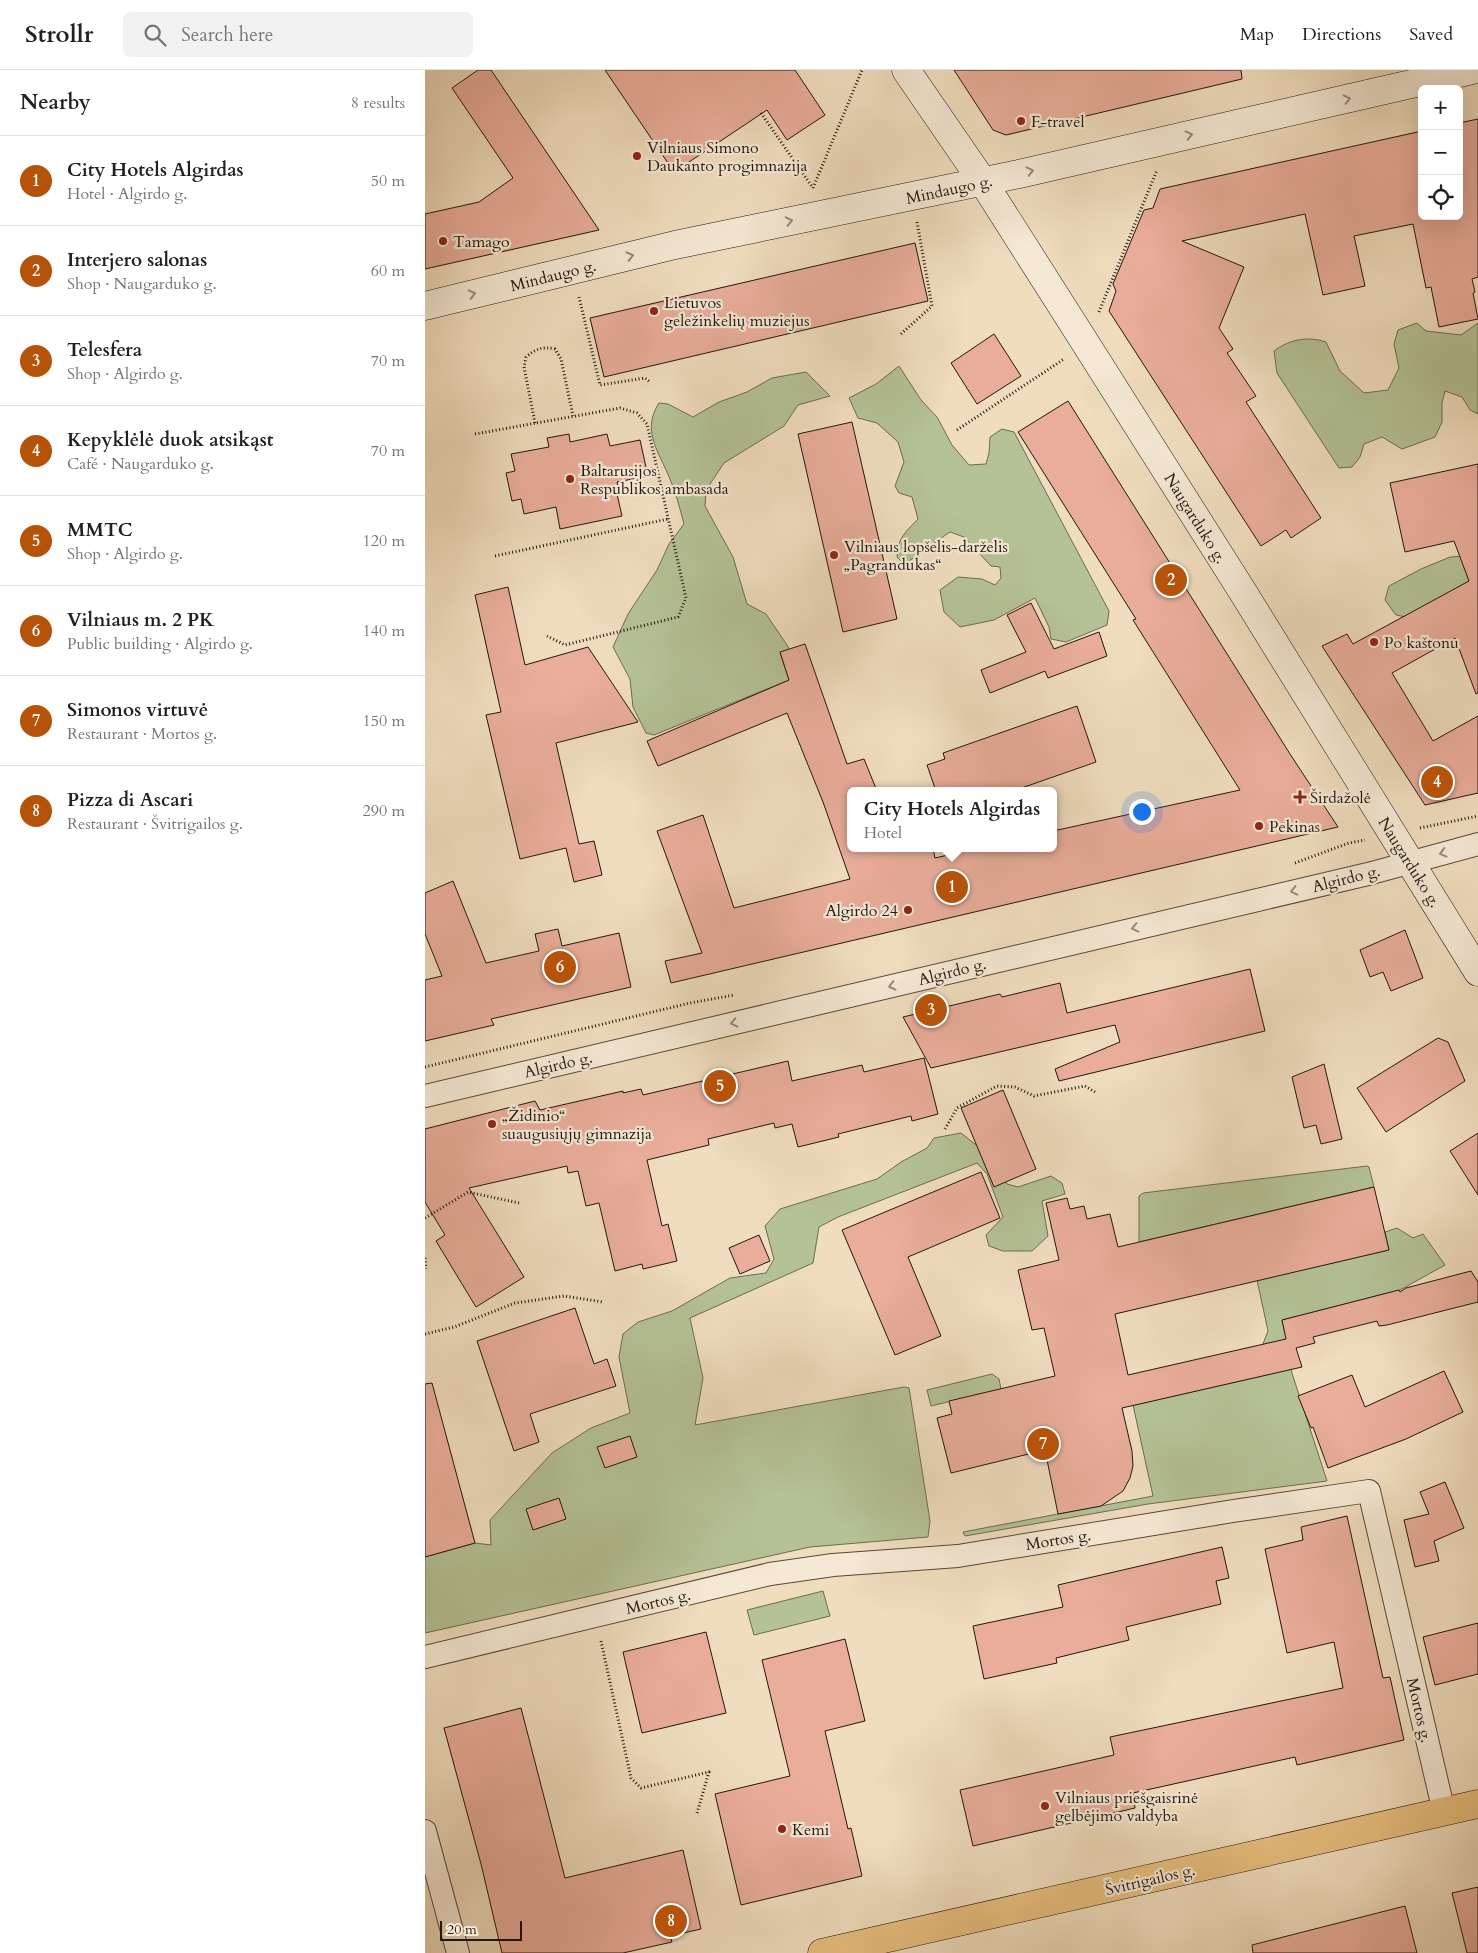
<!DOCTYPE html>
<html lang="en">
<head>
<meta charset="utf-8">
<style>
  :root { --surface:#fff; --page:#f2f2f2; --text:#202124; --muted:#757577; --line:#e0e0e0; --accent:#b45309 }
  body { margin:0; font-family:Cardo,serif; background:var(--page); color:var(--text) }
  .controls { position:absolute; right:15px; top:15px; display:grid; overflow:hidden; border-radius:8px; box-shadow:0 5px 20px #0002 }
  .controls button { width:45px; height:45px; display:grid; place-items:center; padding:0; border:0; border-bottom:1px solid var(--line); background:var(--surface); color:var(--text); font:25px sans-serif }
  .scale { position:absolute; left:15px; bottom:12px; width:82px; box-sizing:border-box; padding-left:5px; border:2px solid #221711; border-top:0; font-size:14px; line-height:18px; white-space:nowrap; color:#221711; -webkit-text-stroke:4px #f5e9d5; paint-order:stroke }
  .you { position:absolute; left:716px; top:741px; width:18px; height:18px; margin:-12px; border:4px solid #fff; border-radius:50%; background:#1a73e8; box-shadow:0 0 0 8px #1a73e833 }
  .badge { display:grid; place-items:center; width:32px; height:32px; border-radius:50%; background:var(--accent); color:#fff; font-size:16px; font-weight:700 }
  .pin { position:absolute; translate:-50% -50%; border:2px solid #fff; box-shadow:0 1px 5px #0006 }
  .popup { position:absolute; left:422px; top:717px; width:210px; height:65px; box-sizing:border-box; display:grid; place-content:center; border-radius:8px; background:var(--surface); filter:drop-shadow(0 1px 4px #0005); font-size:16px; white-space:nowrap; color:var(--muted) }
  .popup b { font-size:19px; color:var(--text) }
  .popup::after { content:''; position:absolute; left:50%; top:100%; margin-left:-10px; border:10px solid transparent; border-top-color:var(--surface) }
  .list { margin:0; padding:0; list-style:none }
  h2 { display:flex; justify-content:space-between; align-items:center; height:65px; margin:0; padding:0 20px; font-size:21px }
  h2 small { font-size:16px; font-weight:400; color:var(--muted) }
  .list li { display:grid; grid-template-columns:32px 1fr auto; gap:15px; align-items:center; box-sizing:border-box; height:90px; padding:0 20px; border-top:1px solid var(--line) }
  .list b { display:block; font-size:19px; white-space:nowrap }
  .list p { margin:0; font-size:16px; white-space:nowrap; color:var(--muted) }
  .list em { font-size:16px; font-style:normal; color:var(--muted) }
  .icon { flex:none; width:28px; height:28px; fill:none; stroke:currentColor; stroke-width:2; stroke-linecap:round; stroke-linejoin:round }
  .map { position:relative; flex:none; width:1053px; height:1883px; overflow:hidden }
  header { display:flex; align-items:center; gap:30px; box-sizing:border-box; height:70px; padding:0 25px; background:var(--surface); border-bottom:1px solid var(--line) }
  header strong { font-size:24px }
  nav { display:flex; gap:28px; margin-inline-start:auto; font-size:18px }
  .search { width:350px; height:45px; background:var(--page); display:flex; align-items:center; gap:12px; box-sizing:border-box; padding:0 18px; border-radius:8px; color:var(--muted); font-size:19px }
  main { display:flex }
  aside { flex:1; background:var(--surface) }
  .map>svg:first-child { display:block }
  .green { fill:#b4c296; stroke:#6b6c54 }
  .building { fill:#e9ad9a; stroke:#221711 }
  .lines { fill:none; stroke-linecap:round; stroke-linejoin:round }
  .minor-casing { stroke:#56483c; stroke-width:24 }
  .secondary-casing { stroke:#221711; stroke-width:29 }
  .primary-casing { stroke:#221711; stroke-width:29 }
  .path { stroke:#221711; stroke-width:3; stroke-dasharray:1 2.5; stroke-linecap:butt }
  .minor { stroke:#f5e9d5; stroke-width:22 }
  .secondary { stroke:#f5e9d5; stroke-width:28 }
  .primary { stroke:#e8be7f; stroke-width:28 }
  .oneway { stroke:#968a7d }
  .poi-dot { fill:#8f2418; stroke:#f5e9d5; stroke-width:2 }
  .labels { text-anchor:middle; stroke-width:4.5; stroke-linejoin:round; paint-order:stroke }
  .poi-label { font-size:16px; fill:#221711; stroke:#f5e9d5; text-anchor:start }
  .street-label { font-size:16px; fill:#221711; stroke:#f5e9d5 }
</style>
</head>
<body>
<header>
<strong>Strollr</strong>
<div class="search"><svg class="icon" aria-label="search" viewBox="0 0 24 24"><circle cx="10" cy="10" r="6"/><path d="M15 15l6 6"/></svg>Search here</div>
<nav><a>Map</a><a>Directions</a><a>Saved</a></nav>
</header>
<main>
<aside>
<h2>Nearby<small>8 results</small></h2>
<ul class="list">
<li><span class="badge">1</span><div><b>City Hotels Algirdas</b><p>Hotel · Algirdo g.</p></div><em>50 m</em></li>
<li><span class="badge">2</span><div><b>Interjero salonas</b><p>Shop · Naugarduko g.</p></div><em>60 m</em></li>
<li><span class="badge">3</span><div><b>Telesfera</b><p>Shop · Algirdo g.</p></div><em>70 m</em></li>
<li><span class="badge">4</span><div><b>Kepyklėlė duok atsikąst</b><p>Café · Naugarduko g.</p></div><em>70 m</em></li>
<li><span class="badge">5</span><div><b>MMTC</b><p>Shop · Algirdo g.</p></div><em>120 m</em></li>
<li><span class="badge">6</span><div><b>Vilniaus m. 2 PK</b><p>Public building · Algirdo g.</p></div><em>140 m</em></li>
<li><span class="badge">7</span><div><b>Simonos virtuvė</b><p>Restaurant · Mortos g.</p></div><em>150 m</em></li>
<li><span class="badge">8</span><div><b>Pizza di Ascari</b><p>Restaurant · Švitrigailos g.</p></div><em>290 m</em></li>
</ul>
</aside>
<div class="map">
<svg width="1053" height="1883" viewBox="0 0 1053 1883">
  <rect width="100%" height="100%" fill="#f0ddbe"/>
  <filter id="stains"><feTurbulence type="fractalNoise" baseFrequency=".004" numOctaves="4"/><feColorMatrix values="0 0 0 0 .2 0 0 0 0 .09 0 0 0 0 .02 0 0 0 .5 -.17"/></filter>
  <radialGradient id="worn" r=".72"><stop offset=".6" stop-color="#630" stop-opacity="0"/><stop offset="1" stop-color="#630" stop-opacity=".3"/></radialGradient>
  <g class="green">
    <path d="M 992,253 L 1001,261 L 1036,265 L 1053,253 L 1053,344 L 1045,340 L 1037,327 L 1020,321 L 1017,333 L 1017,352 L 1010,367 L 977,379 L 957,367 L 939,374 L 935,387 L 927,397 L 914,398 L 852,303 L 849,281 C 865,269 883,266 901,272 L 915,301 L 939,323 L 963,320 L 974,298 L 969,274 L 973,260 Z"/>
    <path d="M 474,296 L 496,330 L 512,347 L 527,375 L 544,395 L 561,394 L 564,383 L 565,367 L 577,359 L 589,362 L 684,541 L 682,555 L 641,572 L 626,569 L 624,557 L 610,528 L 569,550 L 535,557 L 519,542 L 515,520 L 533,507 L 557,509 L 570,515 L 576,508 L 575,497 L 566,496 L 539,467 L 525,462 C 509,472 496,487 478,493 L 472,487 C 473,467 480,463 493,449 L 487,427 L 474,423 L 470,416 L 479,392 L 473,372 L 452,353 L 433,348 L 424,328 L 451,314 Z"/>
    <path d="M 381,302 L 405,326 L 373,335 L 359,356 L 299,393 L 281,420 L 280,436 L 308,487 L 322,534 L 341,544 L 362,575 L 364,579 L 355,583 L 364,610 L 229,665 L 221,663 L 208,637 L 205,609 L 188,577 L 203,544 L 232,500 L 244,474 L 259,454 C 255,439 251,423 245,409 C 234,382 216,361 234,333 L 243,334 L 268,347 L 294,332 L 322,322 L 347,308 Z"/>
    <polygon points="1053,485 1053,499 1042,505 1044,511 980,547 971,545 960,530 964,516 996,499 1025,487"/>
    <polygon points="536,1063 555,1078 582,1114 593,1117 626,1106 637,1113 640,1124 617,1131 623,1166 607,1181 578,1181 564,1176 561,1165 578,1147 562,1104 552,1093 413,1147 394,1157 388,1193 265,1248 278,1308 270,1355 479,1317 484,1318 505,1451 503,1467 385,1477 0,1563 0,1487 50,1473 66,1475 65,1450 127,1383 166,1358 205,1343 194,1287 198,1264 213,1252 247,1241 305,1208 341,1203 349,1189 340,1156 355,1139 452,1109 476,1092 502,1078 509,1068"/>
    <polygon points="942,1096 944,1097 949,1117 714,1172 714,1126 718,1123"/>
    <polygon points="972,1158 988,1168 998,1164 1020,1195 975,1220 857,1250 864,1279 865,1297 902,1411 723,1434 540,1466 538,1462 728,1426 708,1335 845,1304 838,1274 843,1261 832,1210 964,1180 960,1162"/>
    <polygon points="567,1304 574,1309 576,1319 506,1336 502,1320"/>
    <polygon points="398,1521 405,1546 329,1565 322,1540"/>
  </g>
  <g class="building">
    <polygon points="53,0 66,0 174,160 0,199 0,144 54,132 88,108 27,18"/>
    <polygon points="180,0 370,0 400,45 362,70 342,40 249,102"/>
    <polygon points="529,0 816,0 817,9 581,65 568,60"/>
    <polygon points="1053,49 1053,207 1047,209 1050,222 1048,223 1053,249 1014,257 1006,217 1001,218 988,154 929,166 940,216 898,225 880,144 757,171 819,197 794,258 808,279 802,283 831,326 821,332 896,448 866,468 861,460 836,476 684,241 691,221 688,214 719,140 728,138 735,119 997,61 997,146 1034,146 1034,53"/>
    <polygon points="490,173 503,231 179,307 165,248"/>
    <polygon points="569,264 596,306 552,334 526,293"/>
    <polygon points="643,331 865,684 913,757 246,913 240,891 277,883 232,761 278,745 309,838 425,809 398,732 362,643 233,696 222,671 364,610 355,582 380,574 422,694 439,689 452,721 426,721 426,778 508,778 510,788 553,778 628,778 628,761 815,720 708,550 711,549 593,362"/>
    <polygon points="427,352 472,549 418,562 373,364"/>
    <polygon points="144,364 145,372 182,364 185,376 215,370 223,406 192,412 195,423 192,424 197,446 135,459 131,437 99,444 96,429 87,431 81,403 90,401 86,384 124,377 122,368"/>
    <polygon points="1053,394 1053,623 1051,624 1030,568 967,603 1008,671 1053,646 1053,723 1000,735 897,576 922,564 928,574 1044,511 1029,471 980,482 965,413"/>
    <polygon points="83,517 100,595 163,577 213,652 131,673 154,774 169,771 177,805 149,812 141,778 95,789 61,645 76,642 50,525"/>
    <polygon points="606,533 629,579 674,562 682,586 623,608 620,601 565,623 556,600 601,582 582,545"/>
    <polygon points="652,636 671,692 588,721 511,721 502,695 520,689 518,683"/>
    <polygon points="28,811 61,893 114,881 110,864 133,859 137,876 194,863 206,917 66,949 69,955 0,971 0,910 17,906 0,864 0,823"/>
    <polygon points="980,860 998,908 966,921 958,902 945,907 935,880"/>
    <polygon points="825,899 840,961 634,1011 630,999 695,972 690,955 506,998 478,947 575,924 577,927 635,913 642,943"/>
    <polygon points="1013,968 1023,972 1040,1011 961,1062 932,1018"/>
    <polygon points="499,988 513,1044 487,1051 486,1046 413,1064 414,1067 373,1077 367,1054 350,1058 349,1053 283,1069 284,1075 222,1090 237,1156 243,1154 252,1191 218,1199 217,1194 190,1201 174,1133 161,1136 153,1101 143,1103 142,1096 44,1118 99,1207 51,1237 11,1171 20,1165 0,1132 0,1059 110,1031 115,1040 198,1021 198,1023 216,1019 218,1025 363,991 367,1011 437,995 439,1002"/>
    <polygon points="899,994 917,1069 896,1074 891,1055 879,1058 867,1007"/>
    <polygon points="578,1020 611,1099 569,1117 536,1038"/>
    <polygon points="1053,1063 1053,1125 1025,1081"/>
    <polygon points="556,1102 575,1148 483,1187 516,1266 470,1285 417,1160"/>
    <polygon points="949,1117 964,1180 690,1244 703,1305 861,1269 857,1250 974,1220 975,1222 981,1218 1046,1201 1053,1212 1053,1232 962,1255 954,1256 952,1251 888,1267 890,1273 871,1278 877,1297 697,1338 707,1381 708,1396 705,1408 698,1421 676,1436 633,1444 620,1380 526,1403 512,1348 527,1344 524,1331 630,1306 619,1258 607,1260 593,1200 634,1190 621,1133 642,1128 645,1139 659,1136 662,1149 685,1144 693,1177"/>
    <polygon points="334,1165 345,1191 315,1204 304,1178"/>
    <polygon points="150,1238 169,1294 182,1289 191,1316 105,1344 114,1372 89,1381 52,1271"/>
    <polygon points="1019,1301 1038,1342 981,1369 903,1398 888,1357 886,1358 873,1326 927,1305 940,1337"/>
    <polygon points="7,1313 50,1473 0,1487 0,1314"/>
    <polygon points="205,1366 212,1387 180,1398 172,1377"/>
    <polygon points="1020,1412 1039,1458 1009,1471 1014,1491 990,1497 979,1450 1004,1444 995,1422"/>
    <polygon points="134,1428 141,1449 108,1460 101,1439"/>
    <polygon points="922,1446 958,1608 965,1607 979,1670 872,1695 870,1687 708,1723 710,1738 548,1776 535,1720 689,1685 685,1667 918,1618 909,1572 862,1583 840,1479 878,1470 876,1457"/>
    <polygon points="797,1477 804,1508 791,1511 796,1534 701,1557 704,1570 631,1588 632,1593 559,1609 548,1556 638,1537 633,1515"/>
    <polygon points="1053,1553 1053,1604 1010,1615 998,1567"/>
    <polygon points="281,1562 301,1643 217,1663 198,1582"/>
    <polygon points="420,1569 440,1651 400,1661 423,1759 426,1758 437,1806 316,1835 290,1724 365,1706 337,1590"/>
    <polygon points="96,1638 140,1808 258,1780 276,1859 245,1866 247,1872 198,1883 77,1883 56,1794 19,1658"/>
    <polygon points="1053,1817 1053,1883 1042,1883 1027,1823"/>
    <polygon points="980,1836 992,1883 828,1883 827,1875"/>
  </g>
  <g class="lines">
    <g class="minor-casing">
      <g id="minor">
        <polyline points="0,1026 943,804 1053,774"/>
        <polyline points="0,1587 345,1504 408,1495 533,1486 808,1441 944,1421 1019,1742"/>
        <polyline points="0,1761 33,1883"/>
      </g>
    </g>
    <g class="secondary-casing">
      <g id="secondary">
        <polyline points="481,0 558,112 661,274 816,519 1053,902"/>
        <polyline points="0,236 250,175 594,104 1047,0"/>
      </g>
    </g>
    <g class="primary-casing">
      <polyline id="primary" points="397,1883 1053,1734"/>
    </g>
    <g class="path">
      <polyline points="336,43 388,118"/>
      <polyline points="388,118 437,0"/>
      <polyline points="154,227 175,315 220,308 225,312"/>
      <polyline points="674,242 732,100"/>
      <polyline points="476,264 507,236 492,152"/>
      <path d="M 110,353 L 99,297 L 101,287 C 111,279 117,276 130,279 L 136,289 L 148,346"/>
      <polyline points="532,360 639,289"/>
      <polyline points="50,364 195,338 212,343 222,354 261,528 253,547 140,575 122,566"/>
      <polyline points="70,486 243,449"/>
      <polyline points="995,758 1053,746"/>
      <polyline points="870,793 924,773 940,770"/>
      <polyline points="0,997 265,933 309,925"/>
      <polyline points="520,1059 532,1038 572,1016 590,1017 609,1026 660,1016 670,1022"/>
      <polyline points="0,1148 43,1122 94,1133"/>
      <polyline points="0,1188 1,1199"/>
      <polyline points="0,1264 29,1257 90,1233 139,1226 178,1232"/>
      <polyline points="176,1571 206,1708 216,1718 284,1702 272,1743"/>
    </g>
    <use href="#minor" class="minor"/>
    <use href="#secondary" class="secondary"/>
    <use href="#primary" class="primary"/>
  </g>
  <defs><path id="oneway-chevron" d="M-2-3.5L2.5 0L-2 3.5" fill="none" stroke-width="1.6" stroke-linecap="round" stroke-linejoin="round" transform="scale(1.25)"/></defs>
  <g class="oneway">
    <use href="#oneway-chevron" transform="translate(922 29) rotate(-13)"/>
    <use href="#oneway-chevron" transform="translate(764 65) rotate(-13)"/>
    <use href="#oneway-chevron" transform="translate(605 101) rotate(-13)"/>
    <use href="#oneway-chevron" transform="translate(364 151) rotate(-12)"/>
    <use href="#oneway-chevron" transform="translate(205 186) rotate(-14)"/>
    <use href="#oneway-chevron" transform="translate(47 224) rotate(-14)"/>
    <use href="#oneway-chevron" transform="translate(1018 783) rotate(165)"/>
    <use href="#oneway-chevron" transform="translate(869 821) rotate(167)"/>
    <use href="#oneway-chevron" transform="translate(710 858) rotate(167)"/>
    <use href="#oneway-chevron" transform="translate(467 916) rotate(166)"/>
    <use href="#oneway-chevron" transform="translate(309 953) rotate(167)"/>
  </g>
  <g class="poi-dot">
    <circle cx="596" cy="51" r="5"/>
    <circle cx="212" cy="86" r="5"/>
    <circle cx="18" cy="171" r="5"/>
    <circle cx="229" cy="241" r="5"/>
    <circle cx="145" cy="409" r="5"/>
    <circle cx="409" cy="485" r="5"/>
    <circle cx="949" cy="572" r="5"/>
    <path d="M872.5 719.5h5v5h5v5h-5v5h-5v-5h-5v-5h5z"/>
    <circle cx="834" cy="756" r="5"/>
    <circle cx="483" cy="840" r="5"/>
    <circle cx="67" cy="1054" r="5"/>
    <circle cx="620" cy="1736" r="5"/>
    <circle cx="357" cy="1759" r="5"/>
  </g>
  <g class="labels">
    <g class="poi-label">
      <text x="606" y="57">F-travel</text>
      <text x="222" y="83">Vilniaus Simono<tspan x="222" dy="18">Daukanto progimnazija</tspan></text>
      <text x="28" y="177">Tamago</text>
      <text x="239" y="238">Lietuvos<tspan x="239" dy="18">geležinkelių muziejus</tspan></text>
      <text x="155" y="406">Baltarusijos<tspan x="155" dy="18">Respublikos ambasada</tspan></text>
      <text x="419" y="482">Vilniaus lopšelis-darželis<tspan x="419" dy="18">„Pagrandukas“</tspan></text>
      <text x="959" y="578">Po kaštonu</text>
      <text x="885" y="733">Širdažolė</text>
      <text x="844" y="762">Pekinas</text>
      <text x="473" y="846" text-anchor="end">Algirdo 24</text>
      <text x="77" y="1051">„Židinio“<tspan x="77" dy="18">suaugusiųjų gimnazija</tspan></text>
      <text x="630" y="1733">Vilniaus priešgaisrinė<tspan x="630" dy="18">gelbėjimo valdyba</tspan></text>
      <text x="367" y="1765">Kemi</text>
    </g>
    <g class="street-label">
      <text transform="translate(524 119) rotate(-12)" y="6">Mindaugo g.</text>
      <text transform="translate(128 205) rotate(-14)" y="6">Mindaugo g.</text>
      <text transform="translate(771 448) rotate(58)" y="6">Naugarduko g.</text>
      <text transform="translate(985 792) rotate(58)" y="6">Naugarduko g.</text>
      <text transform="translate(921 808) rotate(-14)" y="6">Algirdo g.</text>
      <text transform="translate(527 901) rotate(-14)" y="6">Algirdo g.</text>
      <text transform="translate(133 994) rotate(-13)" y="6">Algirdo g.</text>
      <text transform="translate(633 1469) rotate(-9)" y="6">Mortos g.</text>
      <text transform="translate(233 1531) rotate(-13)" y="6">Mortos g.</text>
      <text transform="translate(995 1640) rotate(77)" y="6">Mortos g.</text>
      <text transform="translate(725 1809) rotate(-13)" y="6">Švitrigailos g.</text>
    </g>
  </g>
  <rect width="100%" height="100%" filter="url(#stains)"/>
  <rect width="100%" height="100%" fill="url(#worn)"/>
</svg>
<div class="controls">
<button>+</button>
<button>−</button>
<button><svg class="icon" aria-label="locate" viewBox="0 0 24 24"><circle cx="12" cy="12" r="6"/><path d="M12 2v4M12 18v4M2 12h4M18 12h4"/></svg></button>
</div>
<div class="scale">20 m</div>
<div class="you"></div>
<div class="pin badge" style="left:527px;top:817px">1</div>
<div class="popup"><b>City Hotels Algirdas</b>Hotel</div>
<div class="pin badge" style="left:746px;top:510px">2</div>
<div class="pin badge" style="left:506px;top:940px">3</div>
<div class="pin badge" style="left:1012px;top:712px">4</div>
<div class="pin badge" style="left:295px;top:1016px">5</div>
<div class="pin badge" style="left:135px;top:897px">6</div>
<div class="pin badge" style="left:618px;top:1374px">7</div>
<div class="pin badge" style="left:246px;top:1851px">8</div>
</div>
</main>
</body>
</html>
